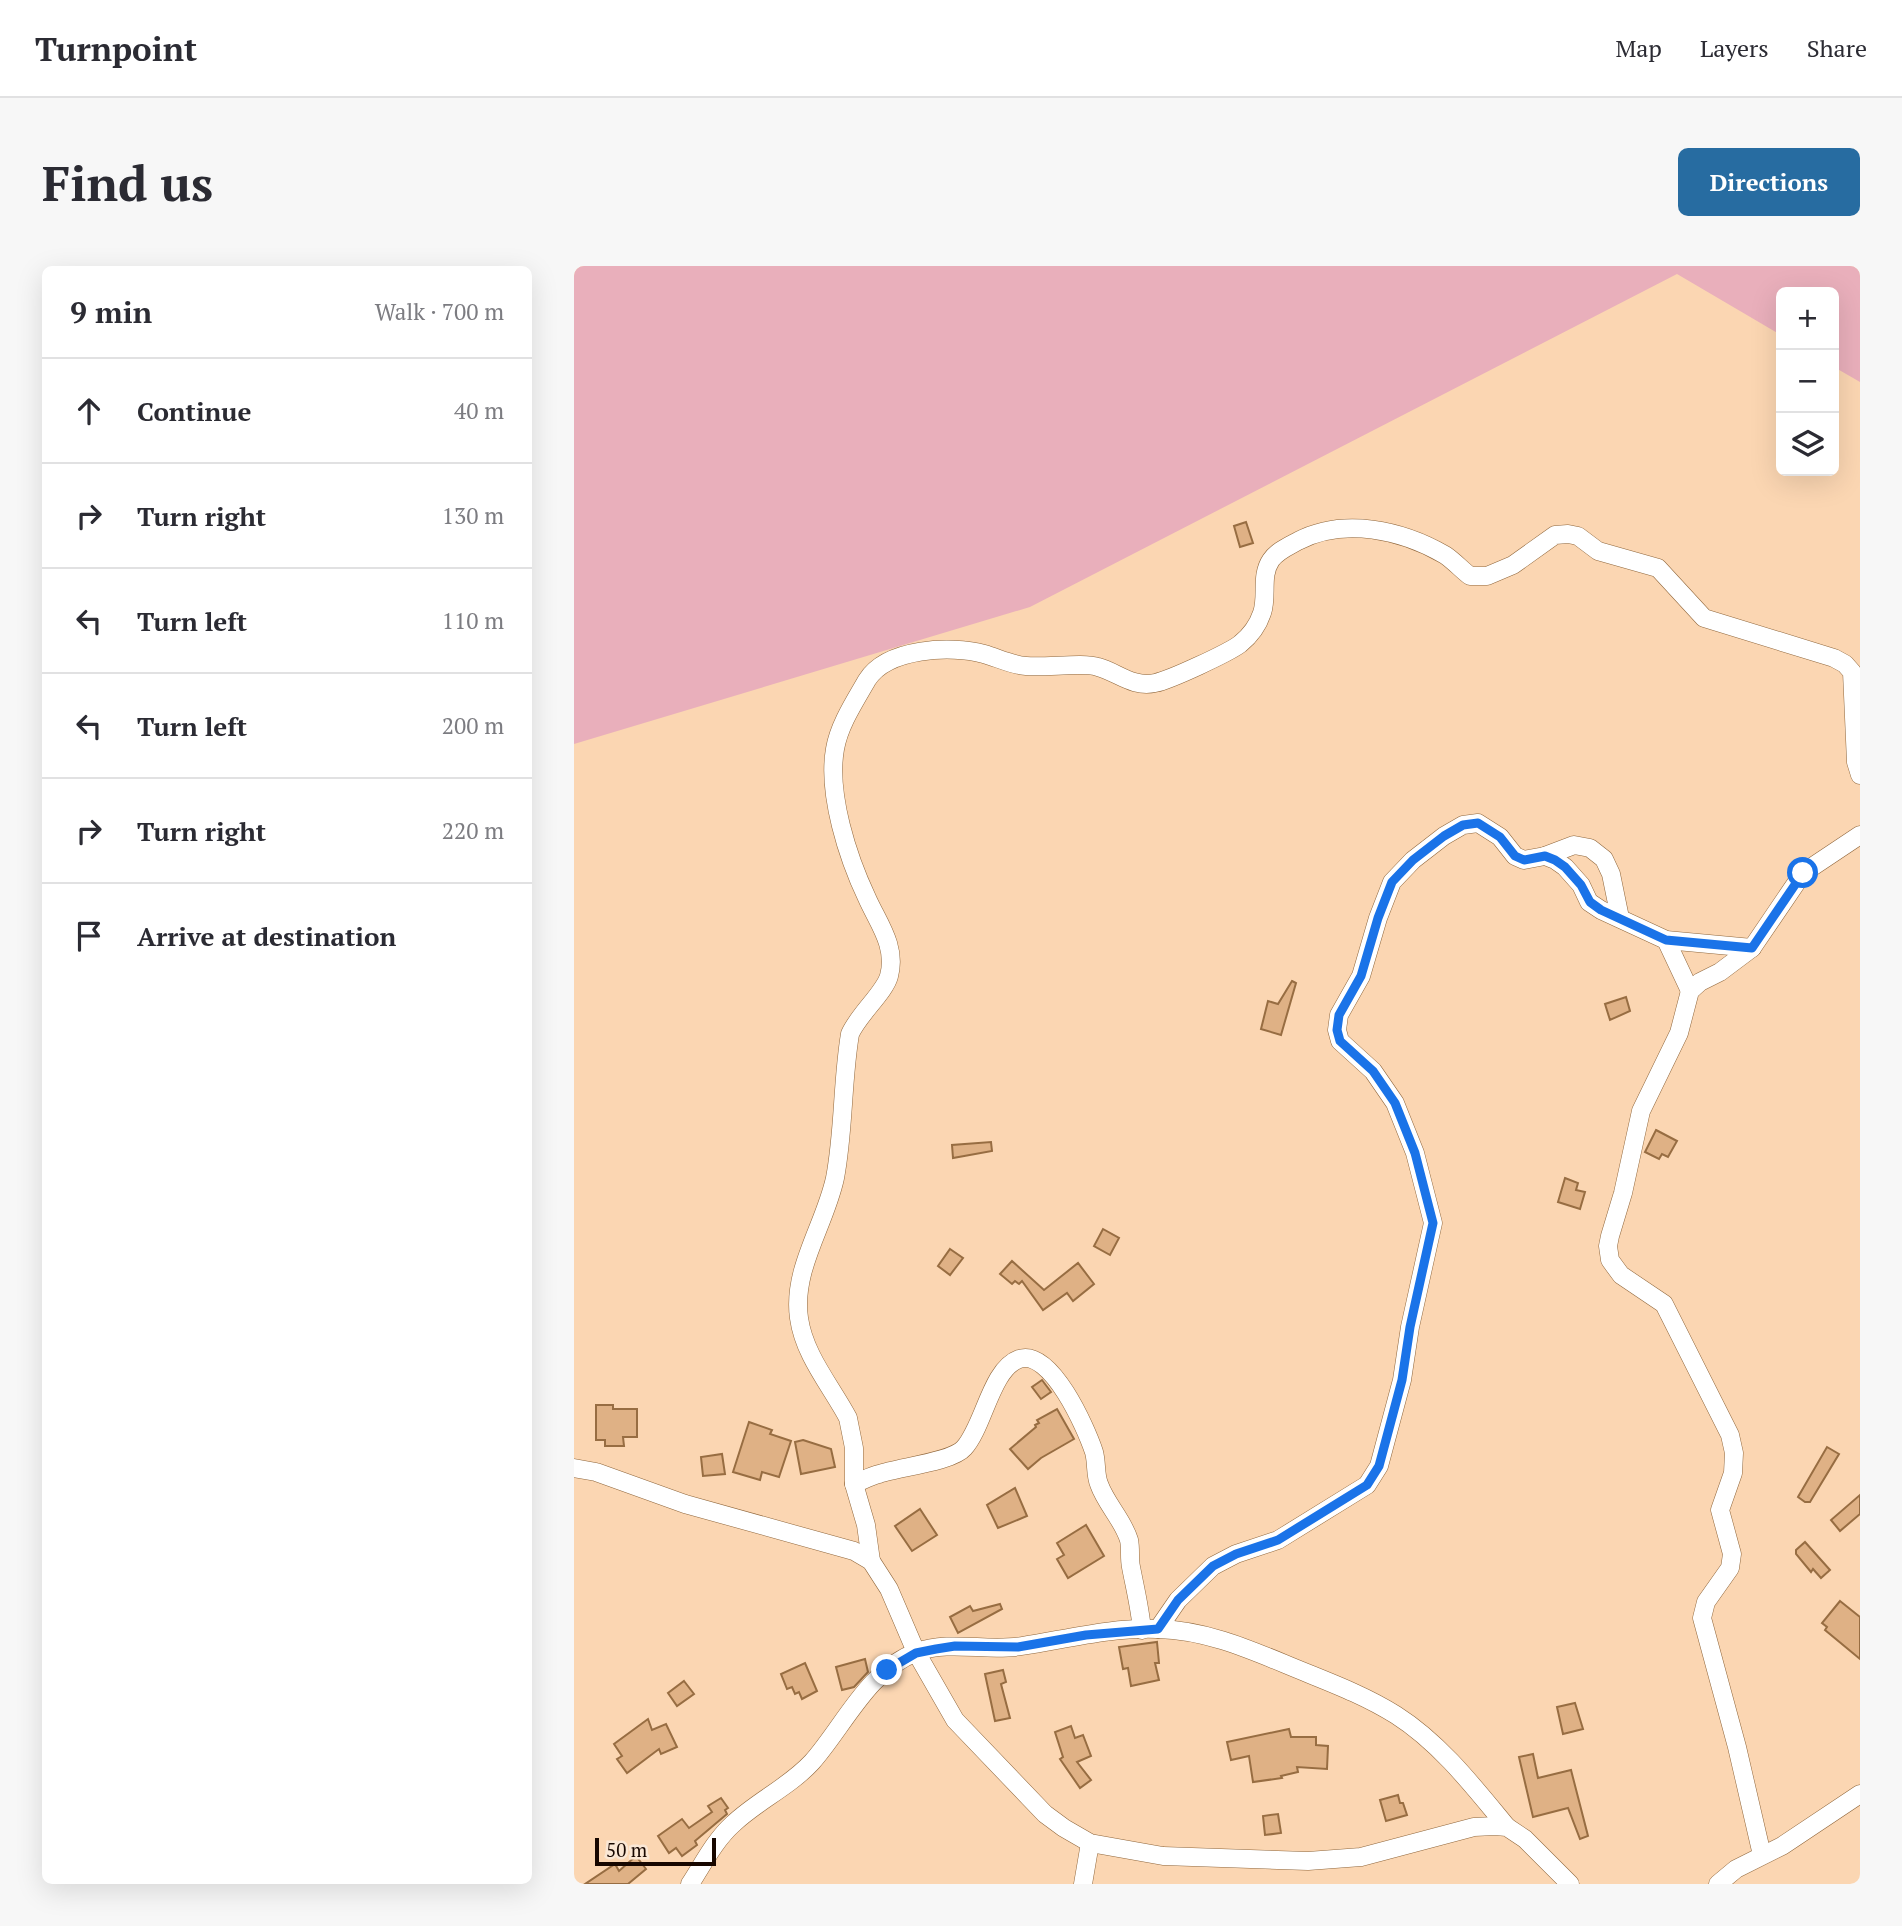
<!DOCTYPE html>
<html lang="en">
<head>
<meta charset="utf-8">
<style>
  :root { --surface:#fff; --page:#f7f7f7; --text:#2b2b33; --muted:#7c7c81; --line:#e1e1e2; --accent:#276ca1 }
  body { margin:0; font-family:"PT Serif",serif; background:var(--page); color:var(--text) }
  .controls { position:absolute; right:21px; top:21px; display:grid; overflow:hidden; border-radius:10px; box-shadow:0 7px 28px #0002 }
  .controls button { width:63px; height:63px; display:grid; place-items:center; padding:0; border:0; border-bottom:2px solid var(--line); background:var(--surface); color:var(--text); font:35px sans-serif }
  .scale { position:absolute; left:21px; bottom:18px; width:121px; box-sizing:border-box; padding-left:7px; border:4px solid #170700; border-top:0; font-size:19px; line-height:24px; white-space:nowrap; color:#170700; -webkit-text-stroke:5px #fae7d5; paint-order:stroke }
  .stop { position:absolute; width:21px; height:21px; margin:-16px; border:5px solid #1a73e8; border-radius:50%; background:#fff }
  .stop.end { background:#1a73e8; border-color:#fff; box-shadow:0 2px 7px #0008 }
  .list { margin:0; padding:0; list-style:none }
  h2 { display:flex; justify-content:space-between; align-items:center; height:91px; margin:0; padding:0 28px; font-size:30px }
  h2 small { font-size:23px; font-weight:400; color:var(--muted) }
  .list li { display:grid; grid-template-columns:46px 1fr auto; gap:21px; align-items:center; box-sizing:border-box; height:105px; padding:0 28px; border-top:2px solid var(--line) }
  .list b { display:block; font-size:26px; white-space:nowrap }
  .list em { font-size:23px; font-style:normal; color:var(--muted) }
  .icon { flex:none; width:38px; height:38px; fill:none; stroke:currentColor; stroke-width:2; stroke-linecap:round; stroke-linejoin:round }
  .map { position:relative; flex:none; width:1286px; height:1618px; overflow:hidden; border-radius:10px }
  header { display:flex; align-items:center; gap:42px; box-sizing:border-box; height:98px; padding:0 35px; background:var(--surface); border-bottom:2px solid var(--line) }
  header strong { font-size:33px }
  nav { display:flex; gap:38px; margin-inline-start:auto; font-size:24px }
  .intro { display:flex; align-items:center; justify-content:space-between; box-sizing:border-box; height:168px; padding:0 42px }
  h1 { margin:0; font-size:49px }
  .button { padding:18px 32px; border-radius:10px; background:var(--accent); color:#fff; font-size:24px; font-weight:700 }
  main { display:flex; gap:42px; padding:0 42px }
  aside { flex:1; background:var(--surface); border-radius:10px; box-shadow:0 7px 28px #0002 }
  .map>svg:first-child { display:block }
  .green { fill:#e9afbb }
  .building { fill:#dfb185; stroke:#976d42; stroke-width:2 }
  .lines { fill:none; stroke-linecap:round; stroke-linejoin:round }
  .minor-casing { stroke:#90673c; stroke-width:19 }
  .minor { stroke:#fff; stroke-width:18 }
  .route { stroke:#1a73e8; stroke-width:9 }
</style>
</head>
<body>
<header>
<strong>Turnpoint</strong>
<nav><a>Map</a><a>Layers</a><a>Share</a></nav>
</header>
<div class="intro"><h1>Find us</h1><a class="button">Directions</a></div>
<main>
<aside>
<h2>9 min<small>Walk · 700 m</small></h2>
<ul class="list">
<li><svg class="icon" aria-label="ahead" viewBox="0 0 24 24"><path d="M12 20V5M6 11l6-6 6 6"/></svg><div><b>Continue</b></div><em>40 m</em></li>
<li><svg class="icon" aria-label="right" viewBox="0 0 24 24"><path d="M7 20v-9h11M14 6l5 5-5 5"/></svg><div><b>Turn right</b></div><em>130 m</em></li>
<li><svg class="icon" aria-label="left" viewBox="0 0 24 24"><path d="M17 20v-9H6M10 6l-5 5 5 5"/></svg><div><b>Turn left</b></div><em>110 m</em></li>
<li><svg class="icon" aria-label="left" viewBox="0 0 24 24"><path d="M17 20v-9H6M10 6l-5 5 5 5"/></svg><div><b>Turn left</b></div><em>200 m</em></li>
<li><svg class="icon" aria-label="right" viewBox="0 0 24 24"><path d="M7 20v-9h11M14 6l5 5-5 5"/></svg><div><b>Turn right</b></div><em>220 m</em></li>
<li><svg class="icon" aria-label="arrive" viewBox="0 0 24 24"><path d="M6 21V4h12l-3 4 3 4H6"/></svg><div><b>Arrive at destination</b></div></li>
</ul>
</aside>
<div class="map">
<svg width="1286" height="1618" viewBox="0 0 1286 1618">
  <rect width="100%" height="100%" fill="#fbd6b2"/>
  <polygon class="green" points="0,0 1286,0 1286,116 1260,101 1260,26 1207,26 1207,69 1103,8 456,341 0,478"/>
  <g class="building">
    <polygon points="672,256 679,277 666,281 660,260"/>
    <polygon points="718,715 722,717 707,769 687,763 694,735 704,738"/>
    <polygon points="1052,731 1056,745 1036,754 1031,738"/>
    <polygon points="1082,864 1103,875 1094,891 1088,888 1085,893 1071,886"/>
    <polygon points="417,876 418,885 379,892 378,879"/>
    <polygon points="991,912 1004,917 1002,924 1011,926 1006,943 984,936"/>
    <polygon points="529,963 545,972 536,989 520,980"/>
    <polygon points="376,983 389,992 376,1009 364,1000"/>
    <polygon points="438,995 470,1024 504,997 520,1018 499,1035 493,1027 469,1044 448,1015 445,1018 441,1015 438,1018 426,1008"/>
    <polygon points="468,1114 477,1126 467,1133 458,1121"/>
    <polygon points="22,1139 39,1139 39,1143 63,1143 63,1171 49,1171 50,1180 31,1180 31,1174 22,1174"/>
    <polygon points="483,1143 500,1173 467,1192 454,1203 436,1183 462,1161 461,1159 465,1157 463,1154"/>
    <polygon points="175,1156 198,1164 196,1168 217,1175 205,1211 188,1206 186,1214 159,1206"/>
    <polygon points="229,1174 257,1183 261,1201 227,1208 221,1176"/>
    <polygon points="1253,1181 1265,1188 1236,1236 1231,1236 1224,1231"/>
    <polygon points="148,1188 151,1208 129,1210 127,1191"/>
    <polygon points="441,1222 453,1250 424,1262 413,1239"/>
    <polygon points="1286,1229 1286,1248 1266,1265 1257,1254"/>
    <polygon points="346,1243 363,1269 338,1285 321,1260"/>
    <polygon points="512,1259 530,1290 494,1312 483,1293 490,1289 483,1277"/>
    <polygon points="1231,1276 1256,1304 1247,1312 1239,1303 1237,1306 1222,1288 1222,1284"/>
    <polygon points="1266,1335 1286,1351 1286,1393 1251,1364 1253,1361 1248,1357"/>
    <polygon points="426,1338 428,1343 384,1367 376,1351 396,1340 399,1345"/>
    <polygon points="583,1376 585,1397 581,1397 585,1414 557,1420 554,1402 549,1403 545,1381"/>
    <polygon points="291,1393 294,1406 280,1421 268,1424 262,1401"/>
    <polygon points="231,1397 243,1425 228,1433 225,1426 221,1428 218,1421 213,1423 207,1408"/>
    <polygon points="429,1404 432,1416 427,1418 436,1452 421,1455 411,1408"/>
    <polygon points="110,1415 120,1428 103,1440 94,1427"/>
    <polygon points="1001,1437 1009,1463 989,1468 983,1441"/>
    <polygon points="74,1453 78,1464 92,1458 103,1481 87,1488 85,1483 53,1507 43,1493 48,1490 40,1478"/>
    <polygon points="497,1460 501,1472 509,1469 517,1490 503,1496 517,1514 506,1522 486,1493 489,1491 481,1466"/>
    <polygon points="715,1463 717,1471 742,1471 742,1479 754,1480 753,1503 723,1501 724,1506 707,1510 708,1512 679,1516 675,1490 657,1494 653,1476"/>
    <polygon points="959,1488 964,1512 997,1504 1014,1570 1006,1573 994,1542 959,1551 945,1491"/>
    <polygon points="824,1529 826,1537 829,1537 833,1549 812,1555 806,1534"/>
    <polygon points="147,1532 154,1542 151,1544 153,1548 121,1575 123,1579 108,1590 102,1582 95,1587 84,1570 108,1553 115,1562 138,1546 134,1540"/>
    <polygon points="704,1548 707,1567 691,1569 689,1550"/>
    <polygon points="62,1590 72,1603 54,1618 11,1618 41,1598 45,1605"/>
  </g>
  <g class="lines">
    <g class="minor-casing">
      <g id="minor">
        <polyline points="971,590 1000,579 1016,582 1030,593 1037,608 1046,652"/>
        <polyline points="1092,674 1116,725"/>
        <polyline points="0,1202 22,1206 111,1238 280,1285 297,1295 315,1323 342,1386 381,1454 471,1548 490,1562 516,1577 589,1590 734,1595 787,1591 900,1561 921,1560 933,1561 951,1573 996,1618"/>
        <path d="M 280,1218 C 288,1215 296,1210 305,1208 C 325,1201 378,1196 390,1182 C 410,1160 417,1103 445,1093 C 477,1082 512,1162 520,1186 C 523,1197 521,1208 525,1218 C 532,1238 549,1254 555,1274 C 557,1283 555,1292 557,1301 C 561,1322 566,1342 568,1364"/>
        <path d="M 297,1295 L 292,1259 L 280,1218 L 280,1182 L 274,1152 C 257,1120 230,1089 225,1052 C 218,1003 251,959 261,912 C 270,865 268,816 276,768 C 284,749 311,726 315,710 C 323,680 304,657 293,632 C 274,592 253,528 261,483 C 265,459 281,435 293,414 C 313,382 377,379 410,388 C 424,392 438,399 452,400 C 472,402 509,396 524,401 C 543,406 559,422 581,417 C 596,414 654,387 666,378 C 676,370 684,359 688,347 C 694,330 686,310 697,294 C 703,285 715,280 724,275 C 770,251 828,264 871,289 C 880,295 888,304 896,310 L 913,310 L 939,299 L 981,269 L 994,268 L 1004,270 L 1024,285 L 1084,302 L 1130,352 L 1260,392 L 1271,398 L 1278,406 L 1282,496 L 1286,509"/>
        <polyline points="584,1363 604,1334 639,1300 662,1288 704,1274 793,1219 805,1200 828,1114 836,1061 859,957 841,887 821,837 799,805 766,775 763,764 765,749 787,710 804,652 818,616 839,594 870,570 889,559 904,557 926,571 941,590 950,594 971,590 981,594 991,601 1007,619 1015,636 1027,644 1092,674 1178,682"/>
        <polyline points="1188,1589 1163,1481 1128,1352 1132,1336 1156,1302 1158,1288 1146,1244 1159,1207 1160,1187 1156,1169 1090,1038 1047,1009 1036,994 1034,980 1036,970 1049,927 1067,845 1105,767 1116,725 1126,716 1146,706 1178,682 1229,607 1286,569"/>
        <path d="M 116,1618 C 129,1598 141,1574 159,1558 C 183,1535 215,1521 238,1496 C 270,1460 294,1404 343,1386 C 376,1374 414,1386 448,1380 C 493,1373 539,1361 584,1363 C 629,1364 670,1381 711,1398 C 749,1414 787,1427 822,1449 C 866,1477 900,1521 933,1561"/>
        <polyline points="509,1618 516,1577"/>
        <polyline points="1144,1618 1162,1603 1208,1580 1286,1528"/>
      </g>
    </g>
    <use href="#minor" class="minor"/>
  </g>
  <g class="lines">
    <polyline class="route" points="313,1404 342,1387 362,1383 381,1380 444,1381 512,1369 584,1363 604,1334 639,1300 662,1288 704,1274 793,1219 805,1200 828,1114 836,1061 859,957 841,887 821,837 799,805 766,775 763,764 765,749 787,710 804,652 818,616 839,594 870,570 889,559 904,557 926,571 941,590 950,594 971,590 981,594 991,601 1007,619 1016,636 1027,644 1092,674 1178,682 1229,607"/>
  </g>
</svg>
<div class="controls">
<button>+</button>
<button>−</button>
<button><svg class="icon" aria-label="layers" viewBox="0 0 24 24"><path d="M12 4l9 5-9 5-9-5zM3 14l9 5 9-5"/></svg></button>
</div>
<div class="scale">50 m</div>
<div class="stop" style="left:1229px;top:607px"></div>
<div class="stop end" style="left:313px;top:1404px"></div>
</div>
</main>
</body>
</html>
